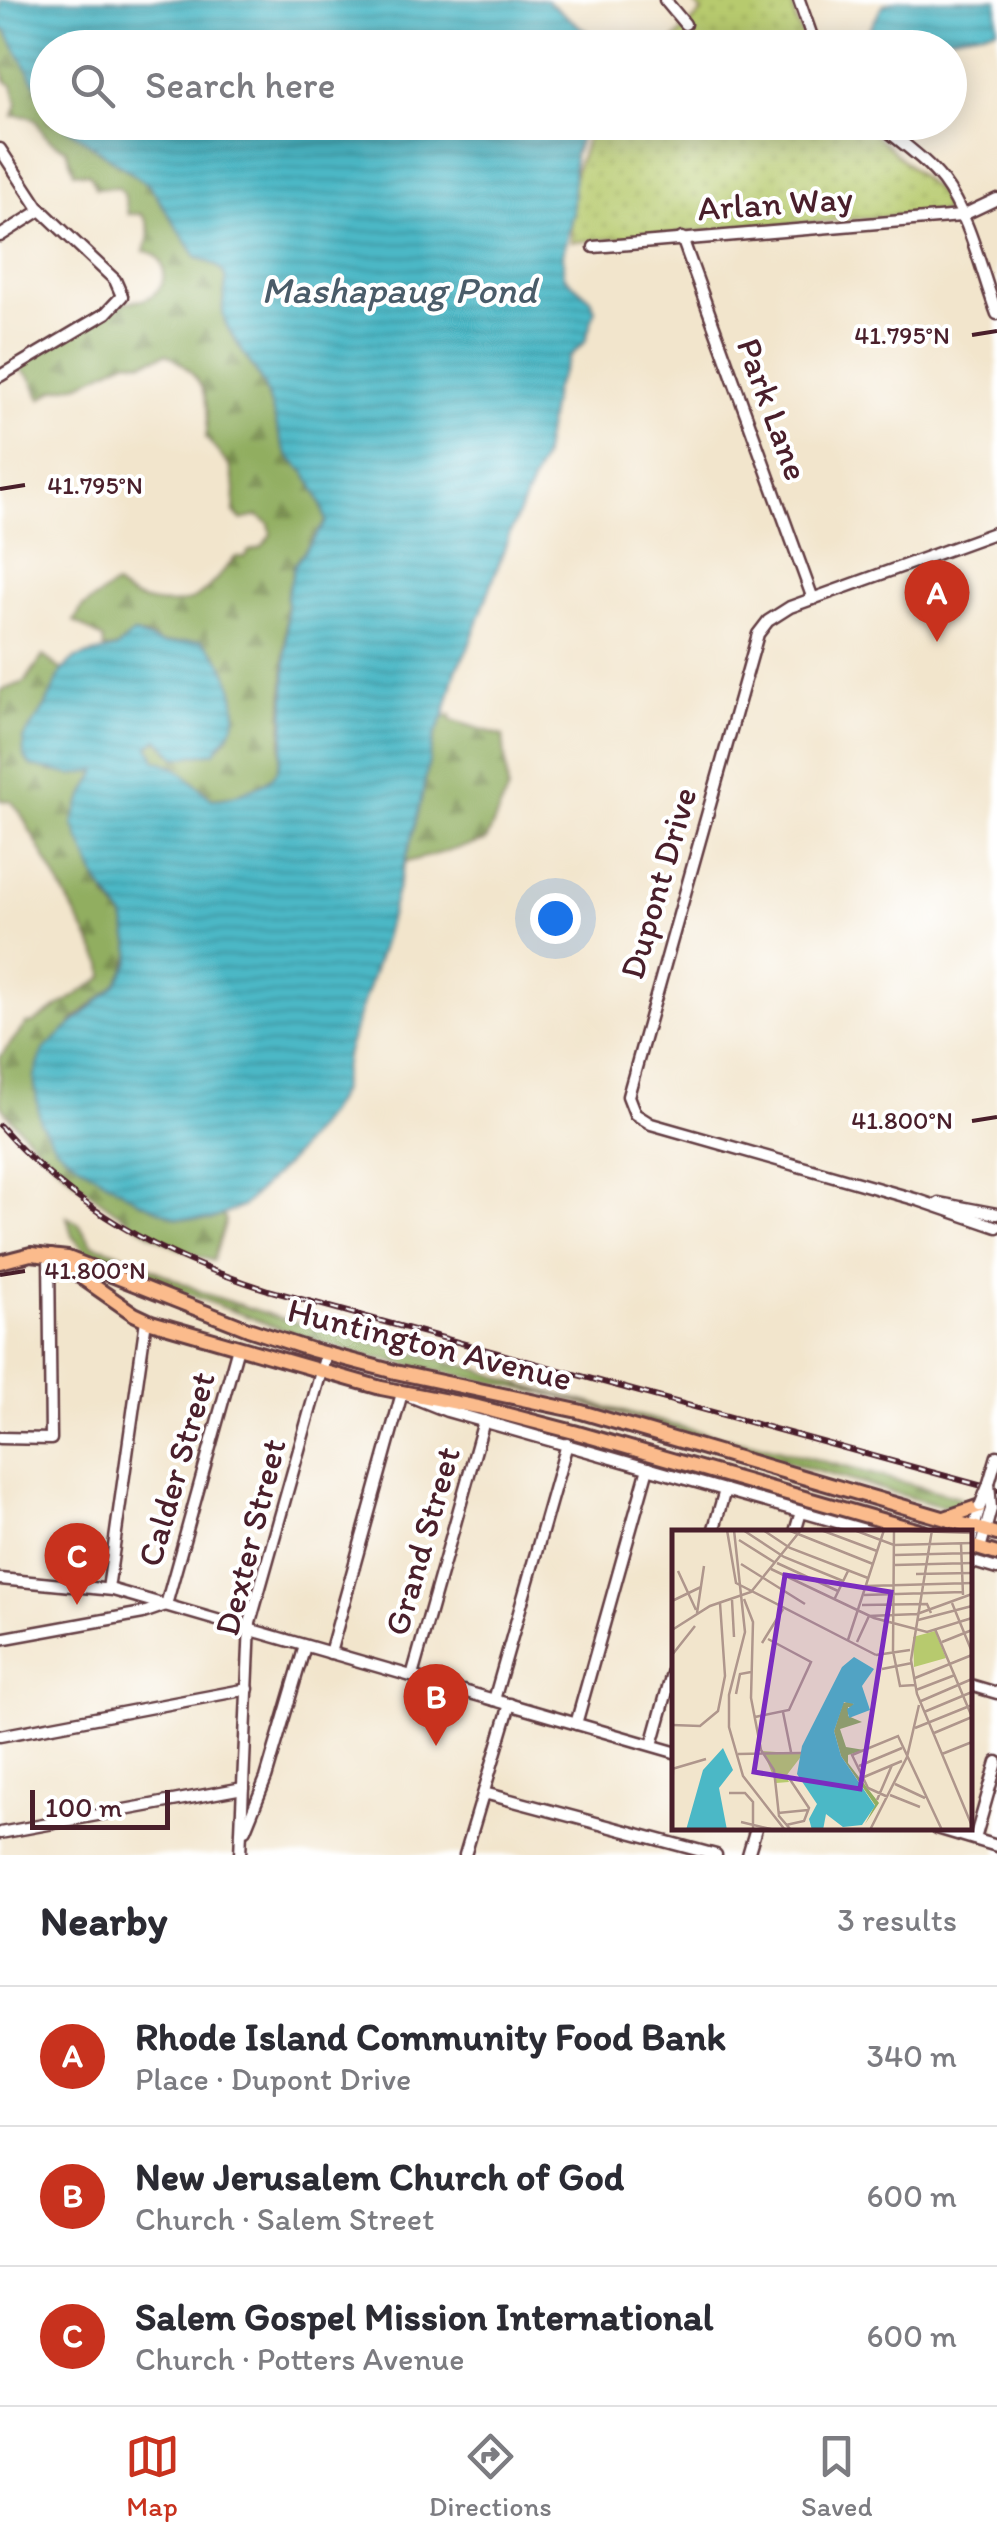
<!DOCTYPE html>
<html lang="en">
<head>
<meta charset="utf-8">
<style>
  :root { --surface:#fff; --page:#f2f2f3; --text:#2b2b33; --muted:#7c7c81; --line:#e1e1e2; --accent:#c8321e }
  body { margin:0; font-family:Itim,sans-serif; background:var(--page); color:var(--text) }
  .scale { position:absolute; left:30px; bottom:25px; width:140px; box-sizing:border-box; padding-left:10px; border:5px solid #4a1f2b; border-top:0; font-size:28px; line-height:35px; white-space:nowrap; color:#4a1f2b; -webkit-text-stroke:8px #fff; paint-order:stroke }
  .you { position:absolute; left:555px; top:918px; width:35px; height:35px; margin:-25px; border:8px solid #fff; border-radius:50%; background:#1a73e8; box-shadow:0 0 0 15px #1a73e833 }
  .badge { display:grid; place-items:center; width:65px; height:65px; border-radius:50%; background:var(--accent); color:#fff; font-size:32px; font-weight:700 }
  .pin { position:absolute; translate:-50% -82px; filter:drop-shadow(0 2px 5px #0008) }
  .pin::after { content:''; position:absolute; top:52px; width:35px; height:30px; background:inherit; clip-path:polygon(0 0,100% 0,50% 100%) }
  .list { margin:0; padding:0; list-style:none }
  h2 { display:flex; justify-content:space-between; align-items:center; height:130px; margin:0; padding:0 40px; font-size:42px }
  h2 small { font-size:32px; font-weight:400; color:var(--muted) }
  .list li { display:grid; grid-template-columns:65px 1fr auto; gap:30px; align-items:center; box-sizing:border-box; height:140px; padding:0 40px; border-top:2px solid var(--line) }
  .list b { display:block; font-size:38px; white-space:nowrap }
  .list p { margin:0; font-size:32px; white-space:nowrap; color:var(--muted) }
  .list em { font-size:32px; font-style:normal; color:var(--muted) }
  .icon { flex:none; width:55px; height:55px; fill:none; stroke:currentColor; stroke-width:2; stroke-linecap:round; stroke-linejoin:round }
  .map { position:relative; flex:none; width:997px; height:1855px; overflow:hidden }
  .search { position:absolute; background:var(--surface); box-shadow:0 5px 25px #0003; left:30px; right:30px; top:30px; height:110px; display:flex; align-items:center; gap:25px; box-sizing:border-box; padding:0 35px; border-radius:55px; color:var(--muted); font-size:38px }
  .sheet { height:550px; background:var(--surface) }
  nav { display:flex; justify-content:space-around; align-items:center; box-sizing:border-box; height:140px; border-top:2px solid var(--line); background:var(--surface); font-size:28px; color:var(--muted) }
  nav a { display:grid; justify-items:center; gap:5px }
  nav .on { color:var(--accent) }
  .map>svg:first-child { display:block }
  .forest { fill:url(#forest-firs); stroke:#6e6646; stroke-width:2.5 }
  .park { fill:url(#park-dots); stroke:#80744c; stroke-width:2.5 }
  .water { fill:url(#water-rules); stroke:#4a6c78; stroke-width:2.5 }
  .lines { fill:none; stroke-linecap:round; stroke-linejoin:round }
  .minor-casing { stroke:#633d43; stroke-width:15 }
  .major-casing { stroke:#633d43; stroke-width:18 }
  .minor { stroke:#fff; stroke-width:10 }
  .major { stroke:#fbbb8c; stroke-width:12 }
  .rail-casing { stroke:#4a1f2b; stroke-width:6 }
  .rail { stroke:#fff; stroke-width:2.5; stroke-dasharray:8; stroke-linecap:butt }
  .minor-bridge-casing { stroke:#633d43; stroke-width:15; stroke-linecap:butt }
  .minor-bridge { stroke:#fff; stroke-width:10 }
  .ticks { fill:none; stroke:#4a1f2b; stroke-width:4 }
  .labels { text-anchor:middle; stroke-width:8; stroke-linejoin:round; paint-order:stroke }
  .street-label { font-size:35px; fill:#4a1f2b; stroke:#fff }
  .water-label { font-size:38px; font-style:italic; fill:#4a5c69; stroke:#fff }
  .inset-road { fill:none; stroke:#af968c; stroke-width:2.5 }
  .view { fill:#7b2cbf; fill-opacity:0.15; stroke:#7b2cbf; stroke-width:5 }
  .inset-edge { fill:none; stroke:#4a1f2b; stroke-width:5 }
  .ticks-label { font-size:25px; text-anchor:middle; fill:#4a1f2b; stroke:#fff; stroke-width:8; stroke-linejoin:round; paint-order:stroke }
</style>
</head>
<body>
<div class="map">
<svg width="997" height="1855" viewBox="0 0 997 1855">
  <defs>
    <pattern id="forest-firs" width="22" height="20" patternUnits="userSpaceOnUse" patternTransform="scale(2.5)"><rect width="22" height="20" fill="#91ae61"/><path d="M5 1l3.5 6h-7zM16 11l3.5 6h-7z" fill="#788d50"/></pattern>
    <pattern id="park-dots" width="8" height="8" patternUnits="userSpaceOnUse" patternTransform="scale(2.5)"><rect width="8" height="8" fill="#b7ca6e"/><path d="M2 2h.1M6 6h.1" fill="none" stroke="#9fad5f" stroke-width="1.8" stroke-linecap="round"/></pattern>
    <pattern id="water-rules" width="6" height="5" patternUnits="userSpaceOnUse" patternTransform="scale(2.5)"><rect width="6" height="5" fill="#4bb8c6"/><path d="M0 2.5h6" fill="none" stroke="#4095a1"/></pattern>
  </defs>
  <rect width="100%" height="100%" fill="#fff"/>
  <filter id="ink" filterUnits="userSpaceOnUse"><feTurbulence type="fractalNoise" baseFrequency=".01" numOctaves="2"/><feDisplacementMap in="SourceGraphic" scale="20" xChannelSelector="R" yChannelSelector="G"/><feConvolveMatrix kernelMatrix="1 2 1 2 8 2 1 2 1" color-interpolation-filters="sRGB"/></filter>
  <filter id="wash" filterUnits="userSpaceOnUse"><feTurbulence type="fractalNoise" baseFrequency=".0048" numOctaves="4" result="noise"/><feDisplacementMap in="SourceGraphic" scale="40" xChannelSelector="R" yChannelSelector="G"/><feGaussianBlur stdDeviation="2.25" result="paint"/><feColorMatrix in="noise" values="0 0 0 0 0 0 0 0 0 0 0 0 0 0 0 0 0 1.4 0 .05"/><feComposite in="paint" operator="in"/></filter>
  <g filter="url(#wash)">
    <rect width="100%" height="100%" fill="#f2e5cc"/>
    <g class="forest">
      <path d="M 0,28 L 6,31 L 47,105 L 48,122 L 60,123 L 77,132 L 92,146 L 150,186 L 197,258 C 248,272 213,293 226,324 C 236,345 252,363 263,384 C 273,404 275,429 285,450 C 289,459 298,465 305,473 C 316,488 322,504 326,522 L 295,564 L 287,594 L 281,763 C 278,768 277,774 274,778 C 264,790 226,799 211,799 L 187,776 L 156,762 L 149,746 L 157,739 L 177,758 L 214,752 L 228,736 L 217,655 L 201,640 L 163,644 L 143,635 L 117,648 L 104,649 L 103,639 L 74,621 L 82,608 L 115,585 C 133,603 173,610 197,597 C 211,588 224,569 236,557 L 244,557 L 249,551 L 262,547 L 271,534 L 269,524 L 258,516 L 242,520 L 234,513 L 235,488 L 230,467 L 206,438 C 212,399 201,372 166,354 L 143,362 L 128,360 L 80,384 L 54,390 L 41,399 L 30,377 L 17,366 C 44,350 92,314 119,304 C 131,300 146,303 156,292 C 170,278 165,253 144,251 C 150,238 152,225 141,214 L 128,214 L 124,194 L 118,187 L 96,188 L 90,174 L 74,172 L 66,149 C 61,146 56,145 51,141 C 32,126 46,114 13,116 L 17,104 L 13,86 L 6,81 L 0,60 Z"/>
      <path d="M 43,656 L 62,670 L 45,707 L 23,739 L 49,771 L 71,772 L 72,775 L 97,771 L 78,807 L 107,898 L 124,918 L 131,952 L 125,972 L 115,986 L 71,1022 L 115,1185 L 140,1202 L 210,1220 L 223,1215 L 226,1220 L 213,1261 C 142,1242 45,1163 0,1105 L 0,1057 L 26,1024 L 33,1023 L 104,977 L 103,965 L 20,812 L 11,801 L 0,800 L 0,691 L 25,682 Z"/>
      <path d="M 451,715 L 451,720 L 503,736 L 508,790 L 486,841 L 403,863 C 417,815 424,763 441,717 Z"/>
      <polygon points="67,1217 78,1223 93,1245 114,1251 206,1294 280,1318 474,1368 521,1385 712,1435 773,1448 959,1497 963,1504 956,1509 936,1505 556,1396 370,1357 299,1336 92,1258 72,1236"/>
    </g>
    <g class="park">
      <polygon points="691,0 792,0 796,22 807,47 666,48 702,12"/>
      <polygon points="592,123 862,123 940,194 946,212 571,242 571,185"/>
    </g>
    <g class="water">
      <polygon points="0,0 546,0 600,42 602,47 48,48 47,105 6,31 0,28"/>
      <polygon points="901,0 997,0 997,29 908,43 900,47 868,47 869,30 884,4"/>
      <path d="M 60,123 L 585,123 L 574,155 L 573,212 L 563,254 L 564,276 L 591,299 L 595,310 L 585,342 L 571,355 L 554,390 L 542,460 L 510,533 L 468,649 L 456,670 L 444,716 L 434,737 L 419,810 L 382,946 L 347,1052 L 340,1093 L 328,1113 L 290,1160 L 242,1207 L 210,1220 L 177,1218 L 140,1202 L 71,1159 L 55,1146 L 40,1122 L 34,1078 L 43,1050 L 115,986 L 130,962 L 131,952 L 124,918 L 98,882 L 73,824 L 78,807 L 97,771 L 72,775 L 31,766 L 24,756 L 23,739 L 45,707 L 62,670 L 76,658 L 117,648 L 133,633 L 163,644 L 201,640 C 223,655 239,692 235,719 C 234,733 220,742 215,752 L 177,758 L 158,739 L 149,746 L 156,761 C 179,763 194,785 212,799 C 228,799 236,795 250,789 C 281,778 278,770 284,741 L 287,594 L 295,564 L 326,522 C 322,504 316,488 305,473 C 298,465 289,459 285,450 C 275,428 273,404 263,384 C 252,363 236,345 226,324 C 213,294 248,272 197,258 L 150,186 Z"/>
    </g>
  </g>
  <g filter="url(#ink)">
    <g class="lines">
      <g class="minor-casing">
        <g id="minor">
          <polyline points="665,0 685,24"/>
          <polyline points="799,0 816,48"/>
          <path d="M 877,122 C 899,141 925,158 943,181 C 970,217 981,271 997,314"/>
          <polyline points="0,149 38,207 115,280 122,296 106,313 0,376"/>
          <polyline points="0,236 41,210"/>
          <polyline points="682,238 813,599"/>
          <polyline points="594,247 961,216 997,199"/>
          <polyline points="997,532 790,607 768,621 758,634 628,1096 635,1114 651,1124 918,1200 997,1227"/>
          <polyline points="939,1203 997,1214"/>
          <polyline points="0,1438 51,1439 49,1255"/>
          <polyline points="989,1483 997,1456"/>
          <polyline points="713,1532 725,1490"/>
          <polyline points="795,1532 801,1512"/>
          <polyline points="970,1544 980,1506"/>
          <polyline points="980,1549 991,1509"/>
          <polyline points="970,1561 997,1569"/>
          <polyline points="0,1579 113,1590 674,1752"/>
          <polyline points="108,1589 146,1320"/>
          <polyline points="0,1639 143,1613 166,1605 238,1347"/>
          <polyline points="330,1653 402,1393 447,1411 872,1532"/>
          <polyline points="412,1676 484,1421"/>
          <polyline points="970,1685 997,1693"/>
          <polyline points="494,1700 567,1444"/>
          <polyline points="576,1724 648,1468"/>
          <polyline points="0,1736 248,1689"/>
          <polyline points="652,1745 674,1666"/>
          <polyline points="484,1793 716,1855"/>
          <polyline points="937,1828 997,1846"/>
          <polyline points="245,1830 266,1778 305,1646"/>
          <polyline points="0,1833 243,1788"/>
          <polyline points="975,1839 997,1762"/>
          <polyline points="240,1855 250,1623 326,1354"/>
          <polyline points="465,1855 510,1704"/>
          <polyline points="748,1855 756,1828"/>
        </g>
      </g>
      <g class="major-casing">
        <g id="major">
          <polyline points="51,1256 134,1314 151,1322 381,1388 478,1407 574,1432 923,1532"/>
          <polyline points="0,1262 31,1254 68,1258 248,1329 312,1350 395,1372 578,1411 997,1534"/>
          <polyline points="945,1518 980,1506"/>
          <polyline points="970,1546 997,1554"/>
        </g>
      </g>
      <use href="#minor" class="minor"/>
      <use href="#major" class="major"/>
      <g class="rail-casing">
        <path id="rail" d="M 0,1126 C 73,1209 163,1257 268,1290 L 997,1490"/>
      </g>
      <use href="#rail" class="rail"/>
      <g class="minor-bridge-casing">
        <g id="minor-bridge">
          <polyline points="989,1483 991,1509"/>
          <polyline points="980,1506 989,1484"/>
        </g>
      </g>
      <use href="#minor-bridge" class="minor-bridge"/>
    </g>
  </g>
  <path class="ticks" d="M 972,335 L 997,331M 0,489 L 25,485M 972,1121 L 997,1117M 0,1275 L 25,1271"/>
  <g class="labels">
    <g class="street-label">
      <text transform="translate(775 203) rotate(-4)" y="12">Arlan Way</text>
      <text transform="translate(773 409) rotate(70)" y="12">Park Lane</text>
      <text transform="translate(658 883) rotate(-74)" y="12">Dupont Drive</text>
      <text transform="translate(430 1344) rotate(14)" y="12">Huntington Avenue</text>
      <text transform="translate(176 1469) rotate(-74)" y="12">Calder Street</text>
      <text transform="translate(250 1537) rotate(-76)" y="12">Dexter Street</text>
      <text transform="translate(422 1541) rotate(-74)" y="12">Grand Street</text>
    </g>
    <g class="water-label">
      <text x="399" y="303">Mashapaug Pond</text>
    </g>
  </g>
  <g transform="translate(672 1530)">
    <rect width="300" height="300" fill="#f2e5cc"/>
    <path d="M 179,171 L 184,177 L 176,177 L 176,186 L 190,192 L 168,199 L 174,217 L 192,220 L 176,225 L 176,233 L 207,273 L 193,294 L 203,275 L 169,226 L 162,201 L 171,173 Z" fill="#91ae61"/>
    <path d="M 263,101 L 274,128 L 242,137 L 241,107 Z" fill="#b7ca6e"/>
    <path d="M 91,221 L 131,224 L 114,246 L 117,252 L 104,253 Z" fill="#b7ca6e"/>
    <path d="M 182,127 L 202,139 L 190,156 L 198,180 L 177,188 L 175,179 L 182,174 L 172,172 L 162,201 L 169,226 L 203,276 L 190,295 L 171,297 L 154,284 L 151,300 L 140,300 L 137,289 L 145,274 L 125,244 L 130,216 L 170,137 ZM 51,218 L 61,240 L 47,258 L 55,300 L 14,300 L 31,240 Z" fill="#4bb8c6"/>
    <path class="inset-road" d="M 55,0 L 64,53 L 204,125M 62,0 L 73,102 L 57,165 L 57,197 L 71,246 L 113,300M 71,0 L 112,27 L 171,51M 91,0 L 118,18 L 196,48M 116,0 L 201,34M 149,0 L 205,21M 182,0 L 222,15 L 300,13M 215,0 L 300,3M 222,0 L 221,121 L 228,156 L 243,155M 260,0 L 239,130 L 245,164 L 300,296M 67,10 L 102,32M 289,14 L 291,65M 223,25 L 300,23M 105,33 L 166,61M 69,34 L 133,74M 223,35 L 300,33M 99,39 L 202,88 L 255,102 L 300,88M 6,41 L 24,80M 244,44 L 300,43M 194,56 L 300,53M 192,65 L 291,62M 72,69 L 81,92 L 79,168 L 89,220 L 102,240 L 107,286 L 119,300M 60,70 L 62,107M 162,70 L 176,41M 0,71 L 29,57M 280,73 L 300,122M 190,75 L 255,74 L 259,83M 25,83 L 32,36M 245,84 L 300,64M 246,90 L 300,76M 263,99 L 300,187M 0,100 L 38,76 L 79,62 L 129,0M 176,110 L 212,0M 185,112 L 197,86 L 245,84M 270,112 L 300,100M 90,113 L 111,79M 210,123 L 214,91M 0,125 L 23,96M 204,125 L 238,120M 210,139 L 240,133M 243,148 L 300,125M 244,160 L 283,145M 64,164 L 68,144 L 79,142M 249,171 L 300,149M 111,182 L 119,222M 252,182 L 300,162M 83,187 L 117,180 L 139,132 L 96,109M 0,195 L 28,196 L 46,181 L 53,146 L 48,73M 243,198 L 300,175M 262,203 L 300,187M 66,224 L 129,223M 270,224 L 300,212M 187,236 L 230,218M 0,239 L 34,229M 192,247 L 230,231M 223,254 L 253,268M 57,263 L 73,263 L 81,272 L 81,300M 218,265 L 248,277M 216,267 L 196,258 L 180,225 L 226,206 L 270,300M 205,270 L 220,235M 0,271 L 1,238M 106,283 L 136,280M 69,292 L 103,300M 114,295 L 132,291 L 137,278 L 115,245M 198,300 L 235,227 L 247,175"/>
    <path class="view" d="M 113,45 L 219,62 L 188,259 L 82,242 Z"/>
    <rect width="300" height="300" class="inset-edge"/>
  </g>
  <g class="ticks-label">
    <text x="902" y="344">41.795°N</text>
    <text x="95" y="494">41.795°N</text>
    <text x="902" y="1129">41.800°N</text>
    <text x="95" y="1279">41.800°N</text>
  </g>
</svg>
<div class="scale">100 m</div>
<div class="you"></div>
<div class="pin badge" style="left:937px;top:642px">A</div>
<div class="pin badge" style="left:436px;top:1746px">B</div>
<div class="pin badge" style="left:77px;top:1605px">C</div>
<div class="search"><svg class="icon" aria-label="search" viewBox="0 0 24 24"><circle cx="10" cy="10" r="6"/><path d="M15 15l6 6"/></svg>Search here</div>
</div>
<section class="sheet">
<h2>Nearby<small>3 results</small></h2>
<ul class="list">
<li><span class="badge">A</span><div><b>Rhode Island Community Food Bank</b><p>Place · Dupont Drive</p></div><em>340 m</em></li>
<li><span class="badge">B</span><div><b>New Jerusalem Church of God</b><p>Church · Salem Street</p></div><em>600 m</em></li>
<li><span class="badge">C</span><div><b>Salem Gospel Mission International</b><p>Church · Potters Avenue</p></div><em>600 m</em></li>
</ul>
</section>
<nav>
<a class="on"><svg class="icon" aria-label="map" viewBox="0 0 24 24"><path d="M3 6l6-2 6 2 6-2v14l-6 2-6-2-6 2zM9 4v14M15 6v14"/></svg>Map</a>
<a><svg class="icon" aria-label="directions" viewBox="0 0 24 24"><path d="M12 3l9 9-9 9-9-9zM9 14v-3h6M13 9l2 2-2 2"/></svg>Directions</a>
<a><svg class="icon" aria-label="saved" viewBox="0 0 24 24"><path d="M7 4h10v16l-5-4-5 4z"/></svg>Saved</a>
</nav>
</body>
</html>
